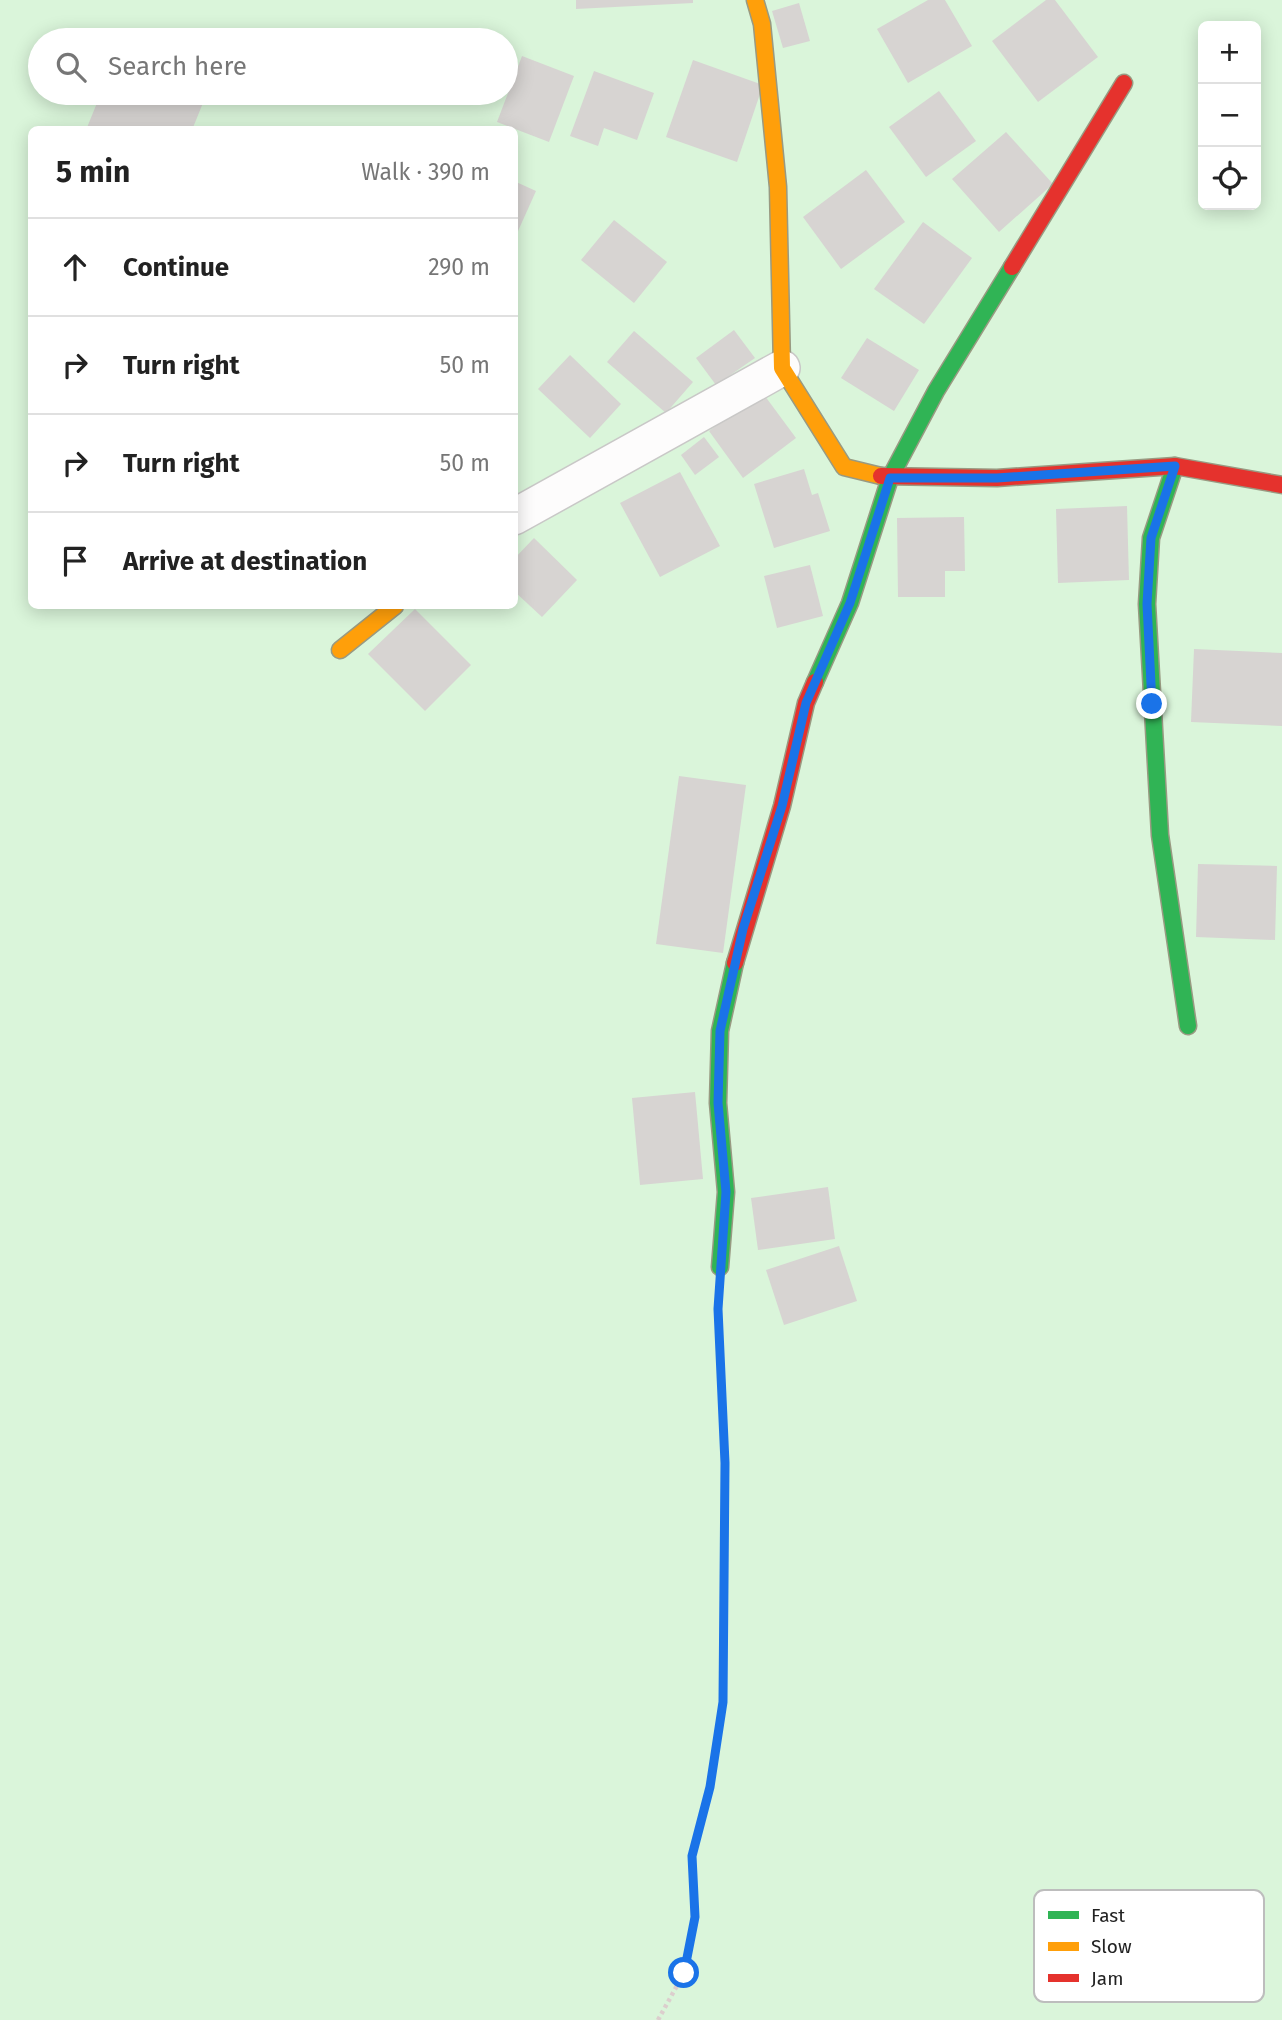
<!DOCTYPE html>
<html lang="en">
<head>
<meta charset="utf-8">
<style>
  :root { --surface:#fff; --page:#f6f6f6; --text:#222; --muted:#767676; --line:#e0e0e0 }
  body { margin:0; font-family:"Fira Sans",sans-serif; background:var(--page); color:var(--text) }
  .controls { position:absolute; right:21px; top:21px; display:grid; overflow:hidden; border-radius:10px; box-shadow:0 4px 18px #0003 }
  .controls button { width:63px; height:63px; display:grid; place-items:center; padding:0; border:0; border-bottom:2px solid var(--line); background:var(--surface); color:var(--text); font:35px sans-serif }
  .stop { position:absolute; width:21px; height:21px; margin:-16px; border:5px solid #1a73e8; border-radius:50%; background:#fff }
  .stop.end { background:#1a73e8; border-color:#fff; box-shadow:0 2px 7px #0008 }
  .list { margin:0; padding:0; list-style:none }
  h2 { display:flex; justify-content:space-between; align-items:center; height:91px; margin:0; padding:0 28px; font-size:30px }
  h2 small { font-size:23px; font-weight:400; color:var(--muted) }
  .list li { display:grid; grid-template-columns:46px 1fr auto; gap:21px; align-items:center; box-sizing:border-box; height:98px; padding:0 28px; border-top:2px solid var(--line) }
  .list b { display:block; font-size:26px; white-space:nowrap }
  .list em { font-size:23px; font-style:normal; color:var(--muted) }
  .icon { flex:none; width:38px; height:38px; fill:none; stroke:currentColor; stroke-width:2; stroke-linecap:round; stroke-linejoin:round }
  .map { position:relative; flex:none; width:1282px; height:2020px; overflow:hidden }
  .search { position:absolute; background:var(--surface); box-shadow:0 4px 18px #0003; left:28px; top:28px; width:490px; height:77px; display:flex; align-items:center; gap:18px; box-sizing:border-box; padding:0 24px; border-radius:38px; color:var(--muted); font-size:26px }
  .panel { position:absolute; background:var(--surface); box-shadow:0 4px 18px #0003; left:28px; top:126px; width:490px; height:483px; border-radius:10px }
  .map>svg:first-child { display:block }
  .park { fill:#daf5da; fill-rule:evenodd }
  .building { fill:#d7d4d2 }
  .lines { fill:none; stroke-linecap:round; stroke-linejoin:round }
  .street-casing { stroke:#c9c8c7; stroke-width:38 }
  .fast-casing { stroke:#999a82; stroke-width:19 }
  .slow-casing { stroke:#999a82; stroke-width:19 }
  .jam-casing { stroke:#999a82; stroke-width:19 }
  .path { stroke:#dccecd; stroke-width:4.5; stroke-dasharray:3.5 3.5; stroke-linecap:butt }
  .street { stroke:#fdfcfc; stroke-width:35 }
  .fast { stroke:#30b455; stroke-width:16 }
  .slow { stroke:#ff9f0a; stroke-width:16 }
  .jam { stroke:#e5322d; stroke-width:16 }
  .route { stroke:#1a73e8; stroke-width:9 }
  .key { fill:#fff; stroke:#bdbdbd; stroke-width:2 }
  .key-label { font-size:19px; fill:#222 }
</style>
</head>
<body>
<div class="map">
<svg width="1282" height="2020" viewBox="0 0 1282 2020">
  <rect width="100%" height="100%" fill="#f0eeeb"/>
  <path class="park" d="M 0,0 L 1282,0 L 1282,2020 L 0,2020 ZM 1203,26 L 1256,26 L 1256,205 L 1203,205 ZM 40,40 L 506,40 L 506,93 L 40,93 ZM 32,130 L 514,130 L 514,606 L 32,606 Z"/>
  <g class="building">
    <polygon points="576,0 693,0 693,3 576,9"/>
    <polygon points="928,0 945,0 972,46 908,83 877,29"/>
    <polygon points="1046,0 1055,0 1098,57 1038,102 992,41"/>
    <polygon points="799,3 810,41 783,48 772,11"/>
    <polygon points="127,29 154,40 122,40"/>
    <polygon points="522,56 574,76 549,142 497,122"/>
    <polygon points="693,60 763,85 737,162 666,137"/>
    <polygon points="594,71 654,93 637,140 604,128 598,146 570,136"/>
    <polygon points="939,91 976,141 926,177 889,127"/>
    <polygon points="101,93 207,93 192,130 86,130"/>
    <polygon points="1006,132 1053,184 999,232 952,179"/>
    <polygon points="866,170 905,222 841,269 803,217"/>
    <polygon points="514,181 536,191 514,240"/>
    <polygon points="614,220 667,262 634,303 581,260"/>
    <polygon points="923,222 972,258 924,324 874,289"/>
    <polygon points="734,330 755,358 716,385 696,358"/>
    <polygon points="634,331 693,382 666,413 607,362"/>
    <polygon points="867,338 919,370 894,411 841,378"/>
    <polygon points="570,355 621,404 590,438 538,389"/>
    <polygon points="762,392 796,438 743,478 709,431"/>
    <polygon points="704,437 719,457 695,475 681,455"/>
    <polygon points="804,469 812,495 818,493 830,531 774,548 754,484"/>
    <polygon points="680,472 720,546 660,577 620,503"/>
    <polygon points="1127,506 1129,580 1058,583 1056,509"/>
    <polygon points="964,517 965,571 945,571 945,597 898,597 897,518"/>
    <polygon points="534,538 577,580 542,617 514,591 514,559"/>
    <polygon points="810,565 823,616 777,628 764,576"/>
    <polygon points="415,609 471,665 425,711 368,654"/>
    <polygon points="1194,649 1282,653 1282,726 1191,722"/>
    <polygon points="679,776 746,785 723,953 656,944"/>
    <polygon points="1198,864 1277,866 1275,940 1196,937"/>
    <polygon points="695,1092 703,1179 640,1185 632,1098"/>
    <polygon points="828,1187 835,1239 758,1250 751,1198"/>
    <polygon points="839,1246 857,1301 784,1325 766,1270"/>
  </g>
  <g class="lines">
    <g class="street-casing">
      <polyline id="street" points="514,517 782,368"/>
    </g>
    <g class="fast-casing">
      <g id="fast">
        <polyline points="1175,466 1151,538 1147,604 1160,835 1188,1026"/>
        <polyline points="815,682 850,603 890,478 936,391 1012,267"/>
        <polyline points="720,1267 726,1192 718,1103 720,1031 735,963"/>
      </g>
    </g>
    <g class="slow-casing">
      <g id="slow">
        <polyline points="755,0 762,24 778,187 782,368 844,467 881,476"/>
        <polyline points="340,650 395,606"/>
      </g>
    </g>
    <g class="jam-casing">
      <g id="jam">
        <polyline points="1012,267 1124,83"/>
        <polyline points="881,476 997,478 1175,466 1282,485"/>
        <polyline points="735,963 782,806 806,703 815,682"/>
      </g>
    </g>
    <polyline class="path" points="658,2020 684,1973 695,1917 692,1856 710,1787 723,1702 725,1463 718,1302"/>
    <use href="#street" class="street"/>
    <use href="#fast" class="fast"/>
    <use href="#slow" class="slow"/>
    <use href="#jam" class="jam"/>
  </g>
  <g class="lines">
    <polyline class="route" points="684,1973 695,1917 692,1856 710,1787 723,1702 725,1463 718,1309 726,1192 718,1103 720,1031 743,929 782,806 806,703 850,603 890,478 997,478 1175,466 1151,538 1147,604 1152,704"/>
  </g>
  <rect x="1034" y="1890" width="230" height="112" rx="10" class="key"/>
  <rect x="1048" y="1911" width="31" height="8" fill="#30b455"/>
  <rect x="1048" y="1942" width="31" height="9" fill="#ff9f0a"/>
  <rect x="1048" y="1974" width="31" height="8" fill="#e5322d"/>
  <g class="key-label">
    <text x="1091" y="1922">Fast</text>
    <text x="1091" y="1953">Slow</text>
    <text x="1091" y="1985">Jam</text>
  </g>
</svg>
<div class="controls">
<button>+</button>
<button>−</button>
<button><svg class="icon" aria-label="locate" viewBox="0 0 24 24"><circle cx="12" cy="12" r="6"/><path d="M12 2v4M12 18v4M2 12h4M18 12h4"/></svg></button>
</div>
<div class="stop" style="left:684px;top:1973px"></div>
<div class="stop end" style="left:1152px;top:704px"></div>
<div class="search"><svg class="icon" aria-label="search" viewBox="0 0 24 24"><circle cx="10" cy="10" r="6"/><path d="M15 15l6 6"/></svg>Search here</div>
<section class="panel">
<h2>5 min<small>Walk · 390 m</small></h2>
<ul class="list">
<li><svg class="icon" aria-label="ahead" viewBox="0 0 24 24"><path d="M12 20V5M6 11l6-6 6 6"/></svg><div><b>Continue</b></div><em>290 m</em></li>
<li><svg class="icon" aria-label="right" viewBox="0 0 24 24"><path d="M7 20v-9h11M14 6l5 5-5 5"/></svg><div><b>Turn right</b></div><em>50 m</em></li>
<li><svg class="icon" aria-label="right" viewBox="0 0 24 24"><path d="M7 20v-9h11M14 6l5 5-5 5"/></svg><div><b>Turn right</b></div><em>50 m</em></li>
<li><svg class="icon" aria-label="arrive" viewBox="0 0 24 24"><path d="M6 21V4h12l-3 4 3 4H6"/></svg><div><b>Arrive at destination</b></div></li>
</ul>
</section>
</div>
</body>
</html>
